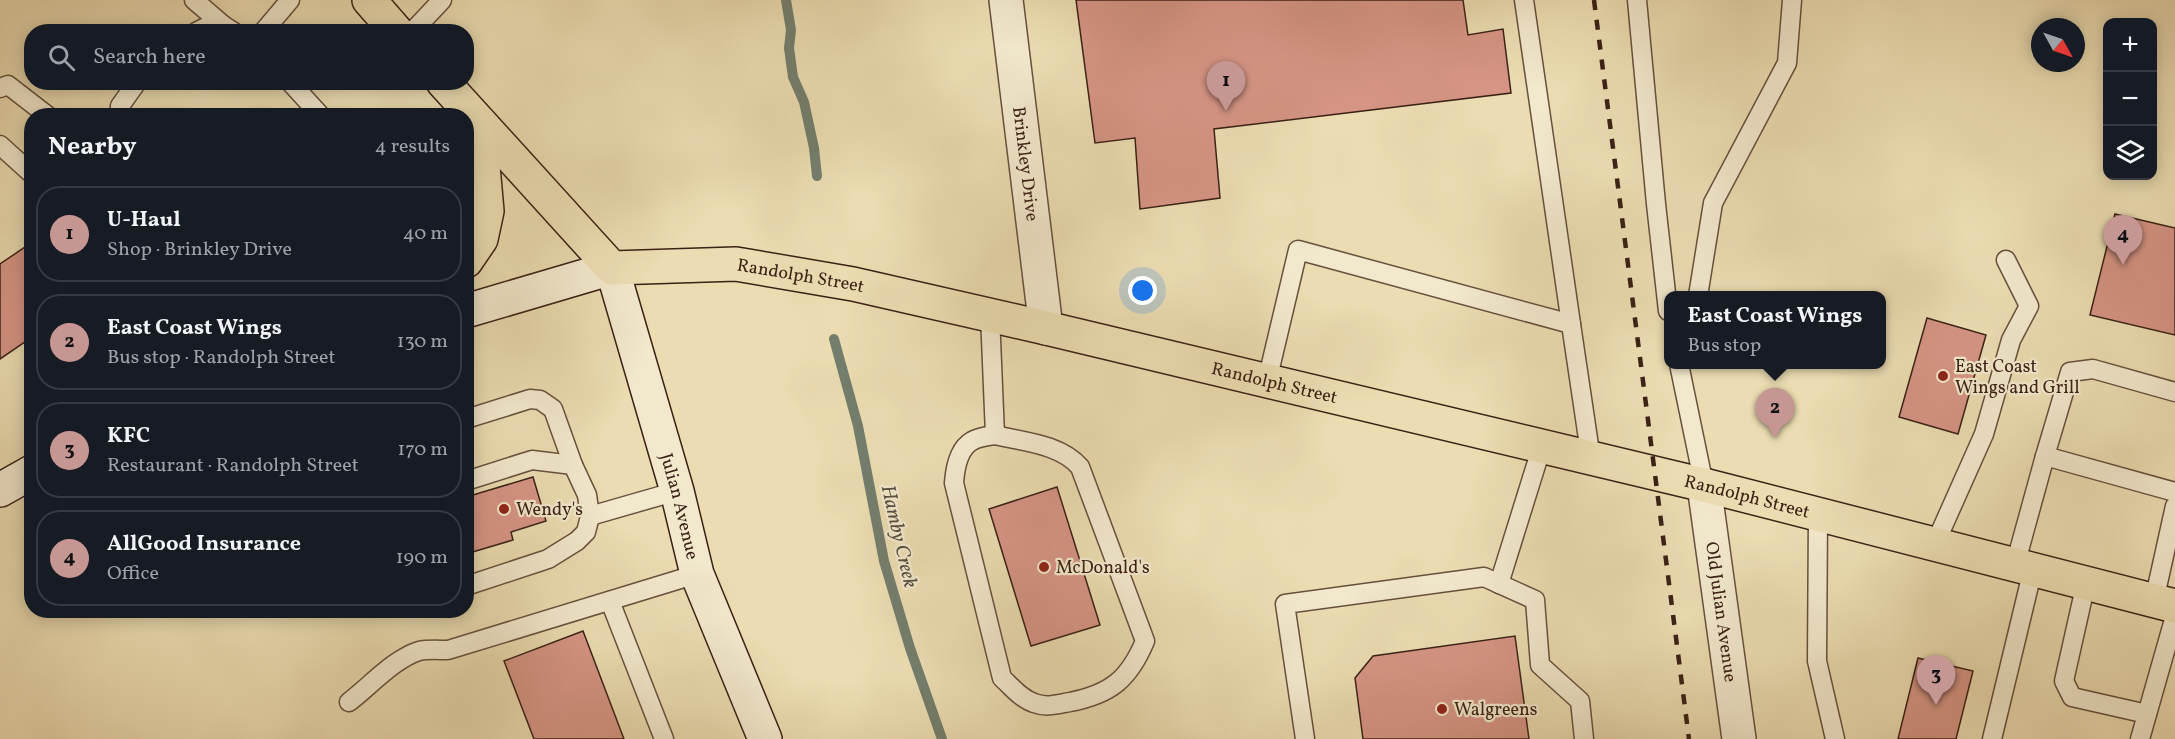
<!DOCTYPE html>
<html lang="en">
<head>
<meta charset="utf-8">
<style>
  :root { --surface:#171b24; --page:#20242c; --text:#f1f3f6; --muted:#9ea1a6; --line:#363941; --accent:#c59692 }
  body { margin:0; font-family:Vollkorn,serif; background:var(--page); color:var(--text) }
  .controls { position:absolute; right:18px; top:18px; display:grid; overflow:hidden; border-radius:12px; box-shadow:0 3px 15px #0003 }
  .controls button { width:54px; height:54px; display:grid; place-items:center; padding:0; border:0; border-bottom:2px solid var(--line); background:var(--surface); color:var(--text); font:30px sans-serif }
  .compass { position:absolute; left:2031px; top:18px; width:54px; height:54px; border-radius:50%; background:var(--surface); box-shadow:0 3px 15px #0003; rotate:130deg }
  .you { position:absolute; left:1143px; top:291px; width:21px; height:21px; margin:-15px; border:4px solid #fff; border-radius:50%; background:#1a73e8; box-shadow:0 0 0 9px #1a73e833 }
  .badge { display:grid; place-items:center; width:39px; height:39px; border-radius:50%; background:var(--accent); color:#111; font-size:20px; font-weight:700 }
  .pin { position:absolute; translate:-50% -50px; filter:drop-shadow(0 2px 3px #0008) }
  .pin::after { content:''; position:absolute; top:32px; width:21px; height:18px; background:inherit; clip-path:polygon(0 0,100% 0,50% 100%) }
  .popup { position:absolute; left:1664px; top:291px; width:222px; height:78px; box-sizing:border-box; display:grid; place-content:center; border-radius:12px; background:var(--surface); filter:drop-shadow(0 2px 4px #0005); font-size:20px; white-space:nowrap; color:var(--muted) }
  .popup b { font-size:22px; color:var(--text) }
  .popup::after { content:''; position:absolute; left:50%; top:100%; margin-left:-12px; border:12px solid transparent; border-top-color:var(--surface) }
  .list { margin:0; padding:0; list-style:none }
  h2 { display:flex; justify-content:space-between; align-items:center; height:78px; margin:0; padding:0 24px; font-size:26px }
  h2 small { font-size:20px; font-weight:400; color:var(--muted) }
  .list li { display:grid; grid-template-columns:39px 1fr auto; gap:18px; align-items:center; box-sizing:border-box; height:96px; margin:0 12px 12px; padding:0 12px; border:2px solid var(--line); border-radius:24px }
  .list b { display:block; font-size:22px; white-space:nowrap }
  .list p { margin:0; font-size:20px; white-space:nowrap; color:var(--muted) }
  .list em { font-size:20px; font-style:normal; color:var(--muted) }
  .icon { flex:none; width:33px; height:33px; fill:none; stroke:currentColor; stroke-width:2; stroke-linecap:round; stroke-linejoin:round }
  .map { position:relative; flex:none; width:2175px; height:739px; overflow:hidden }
  .search { position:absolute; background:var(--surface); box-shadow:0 3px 15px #0003; left:24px; top:24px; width:450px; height:66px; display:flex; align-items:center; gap:15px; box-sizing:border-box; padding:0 21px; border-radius:24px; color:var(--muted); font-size:22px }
  .panel { position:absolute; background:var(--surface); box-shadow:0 3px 15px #0003; left:24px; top:108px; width:450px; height:510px; border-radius:24px }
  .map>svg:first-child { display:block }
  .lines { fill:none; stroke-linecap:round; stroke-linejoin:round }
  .stream { stroke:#737e6d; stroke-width:10 }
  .building { fill:#d59484; stroke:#3b2116; stroke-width:1.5 }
  .lane-casing { stroke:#67503d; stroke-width:21 }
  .street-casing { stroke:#67503d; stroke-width:36 }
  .secondary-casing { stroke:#3b2116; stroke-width:36 }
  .primary-casing { stroke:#3b2116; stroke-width:36 }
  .lane { stroke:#f2e8cc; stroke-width:18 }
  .street { stroke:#f2e8cc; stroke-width:33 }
  .secondary { stroke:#f2e8cc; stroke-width:33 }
  .primary { stroke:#ebdcb1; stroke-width:33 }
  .rail { stroke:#3b2116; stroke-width:4.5; stroke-dasharray:10 10; stroke-linecap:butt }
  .poi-dot { fill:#8f2418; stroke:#f2e8cc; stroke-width:2 }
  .labels { text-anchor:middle; stroke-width:4.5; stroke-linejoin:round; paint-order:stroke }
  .street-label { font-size:18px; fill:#3b2116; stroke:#f2e8cc }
  .poi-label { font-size:18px; fill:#3b2116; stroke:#f2e8cc; text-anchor:start }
  .water-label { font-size:20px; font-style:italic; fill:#575042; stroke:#f2e8cc }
</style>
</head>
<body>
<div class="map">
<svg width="2175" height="739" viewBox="0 0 2175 739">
  <rect width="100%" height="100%" fill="#ebdcb1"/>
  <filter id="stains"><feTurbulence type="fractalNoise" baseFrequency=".00333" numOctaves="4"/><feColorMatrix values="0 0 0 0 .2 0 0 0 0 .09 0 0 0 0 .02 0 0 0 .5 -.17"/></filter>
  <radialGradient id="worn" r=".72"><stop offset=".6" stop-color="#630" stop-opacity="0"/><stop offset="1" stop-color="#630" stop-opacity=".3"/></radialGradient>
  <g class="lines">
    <g class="stream">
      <polyline points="786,0 791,30 789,48 793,77 804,102 814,148 817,176"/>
      <polyline points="834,339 858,426 884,561 910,648 942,739"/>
    </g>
  </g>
  <g class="building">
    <polygon points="1076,0 1463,0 1468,35 1503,29 1511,93 1214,129 1220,198 1140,209 1135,138 1095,143"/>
    <polygon points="2115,214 2175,228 2175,335 2090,315"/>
    <polygon points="31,243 32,337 0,359 0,264"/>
    <polygon points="1927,318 1986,335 1958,434 1899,417"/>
    <polygon points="533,477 546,521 511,532 513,540 466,554 466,497"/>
    <polygon points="1057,487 1100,625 1031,646 989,509"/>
    <polygon points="583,631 624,739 534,739 504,661"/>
    <polygon points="1515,636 1529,739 1363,739 1355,678 1373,656"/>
    <polygon points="1918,658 1973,671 1956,739 1898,739"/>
  </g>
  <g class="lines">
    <g class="lane-casing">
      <g id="lane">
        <polyline points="194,0 223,25"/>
        <polyline points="1524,0 1571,324"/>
        <polyline points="1637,0 1656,204 1668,311"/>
        <polyline points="196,32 206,27 223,25 234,32"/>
        <polyline points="263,32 290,0"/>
        <polyline points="412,32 442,0"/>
        <polyline points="290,82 321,116"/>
        <polyline points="0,88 8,85 48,116"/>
        <polyline points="119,116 120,106 137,82"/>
        <polyline points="0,145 32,174"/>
        <polyline points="1698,296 1713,203 1787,63 1792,0"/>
        <polyline points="990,315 995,435"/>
        <polyline points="1679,364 1704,485"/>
        <polyline points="1267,381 1298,250 1571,324 1591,459"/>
        <polyline points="466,419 530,399 540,400 553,409 573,465 587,495 590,516 586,532 577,541 548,559 466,586"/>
        <path d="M 995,435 C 1024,442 1060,444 1080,467 L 1145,641 C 1129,679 1111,694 1070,702 C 1058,704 1047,708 1034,703 C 1020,698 1012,687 1002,678 L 954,483 C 955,469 958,449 972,441 C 978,437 988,436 995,435 Z"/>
        <polyline points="2045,456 2070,372 2093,369 2175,392"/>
        <polyline points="466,481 532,460 573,465"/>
        <polyline points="1818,514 1817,661 1835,739"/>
        <polyline points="590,516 677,491"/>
        <polyline points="1935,544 1984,434 2011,340 2029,306 2006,260"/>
        <polyline points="2015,565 2045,456 2175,492"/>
        <polyline points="2086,583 2064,681 2072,697 2147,714"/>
        <polyline points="1499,584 1542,446"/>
        <polyline points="610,601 664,739"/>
        <polyline points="2154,601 2175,506"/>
        <path d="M 349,702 C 371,685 394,659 419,651 C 428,649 439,650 448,650 L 697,574"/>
        <polyline points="1305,739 1285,604 1484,577 1535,600 1540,665 1580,701 1584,739"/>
        <polyline points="1992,739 2033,569"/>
        <polyline points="2140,739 2175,616"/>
      </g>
    </g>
    <g class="street-casing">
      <g id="street">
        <path id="s1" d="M 1006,0 L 1046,328"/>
        <path id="s2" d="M 1704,485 L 1739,739"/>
      </g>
    </g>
    <g class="secondary-casing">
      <g id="secondary">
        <path id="s3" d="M 466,311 L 612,268 L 677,491 L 697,574 L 765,739"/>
        <polyline points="0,490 32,472"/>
      </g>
    </g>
    <g class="primary-casing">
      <g id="primary">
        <polyline points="369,0 397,32"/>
        <path id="s4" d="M 443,82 L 612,268 L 736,264 L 853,284 L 1046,328 L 1704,485 L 2175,606"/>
        <polyline points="466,261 481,239 487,211 479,122"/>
      </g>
    </g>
    <use href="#lane" class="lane"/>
    <use href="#street" class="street"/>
    <use href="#secondary" class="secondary"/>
    <use href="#primary" class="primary"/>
    <polyline class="rail" points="1594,0 1689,739"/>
  </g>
  <g class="poi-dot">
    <circle cx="1943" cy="376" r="6"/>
    <circle cx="504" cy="509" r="6"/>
    <circle cx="1044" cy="567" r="6"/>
    <circle cx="1442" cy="709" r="6"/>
  </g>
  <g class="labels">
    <g class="street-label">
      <text dy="6" stroke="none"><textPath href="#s1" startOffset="165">Brinkley Drive</textPath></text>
      <text dy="6" stroke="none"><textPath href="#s4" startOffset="441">Randolph Street</textPath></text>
      <text dy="6" stroke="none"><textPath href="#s4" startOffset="927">Randolph Street</textPath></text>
      <text dy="6" stroke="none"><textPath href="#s4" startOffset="1413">Randolph Street</textPath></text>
      <text dy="6" stroke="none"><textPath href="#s3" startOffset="400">Julian Avenue</textPath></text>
      <text dy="6" stroke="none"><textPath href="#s2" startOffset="128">Old Julian Avenue</textPath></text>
    </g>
    <g class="poi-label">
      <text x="1955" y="372">East Coast<tspan x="1955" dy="21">Wings and Grill</tspan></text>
      <text x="516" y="515">Wendy's</text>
      <text x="1056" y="573">McDonald's</text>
      <text x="1454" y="715">Walgreens</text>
    </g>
    <g class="water-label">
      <text transform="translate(900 536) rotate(77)" y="7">Hamby Creek</text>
    </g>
  </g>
  <rect width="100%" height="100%" filter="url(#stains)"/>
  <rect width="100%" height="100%" fill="url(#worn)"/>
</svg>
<div class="controls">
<button>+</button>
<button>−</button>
<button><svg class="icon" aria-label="layers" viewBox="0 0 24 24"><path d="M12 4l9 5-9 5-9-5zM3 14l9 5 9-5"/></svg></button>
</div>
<svg class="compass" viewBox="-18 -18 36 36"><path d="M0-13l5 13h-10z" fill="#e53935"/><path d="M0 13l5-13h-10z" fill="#9ea1a6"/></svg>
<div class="you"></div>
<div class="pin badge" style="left:1226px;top:111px">1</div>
<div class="pin badge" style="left:1775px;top:438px">2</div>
<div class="popup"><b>East Coast Wings</b>Bus stop</div>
<div class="pin badge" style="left:1936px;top:705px">3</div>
<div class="pin badge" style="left:2123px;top:265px">4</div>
<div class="search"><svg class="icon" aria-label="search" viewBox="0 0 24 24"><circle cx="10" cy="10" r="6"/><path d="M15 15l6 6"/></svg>Search here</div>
<section class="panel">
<h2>Nearby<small>4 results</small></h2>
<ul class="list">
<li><span class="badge">1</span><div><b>U-Haul</b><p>Shop · Brinkley Drive</p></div><em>40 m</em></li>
<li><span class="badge">2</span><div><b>East Coast Wings</b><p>Bus stop · Randolph Street</p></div><em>130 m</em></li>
<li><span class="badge">3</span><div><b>KFC</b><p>Restaurant · Randolph Street</p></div><em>170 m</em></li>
<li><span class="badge">4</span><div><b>AllGood Insurance</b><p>Office</p></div><em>190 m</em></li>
</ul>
</section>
</div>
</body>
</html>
